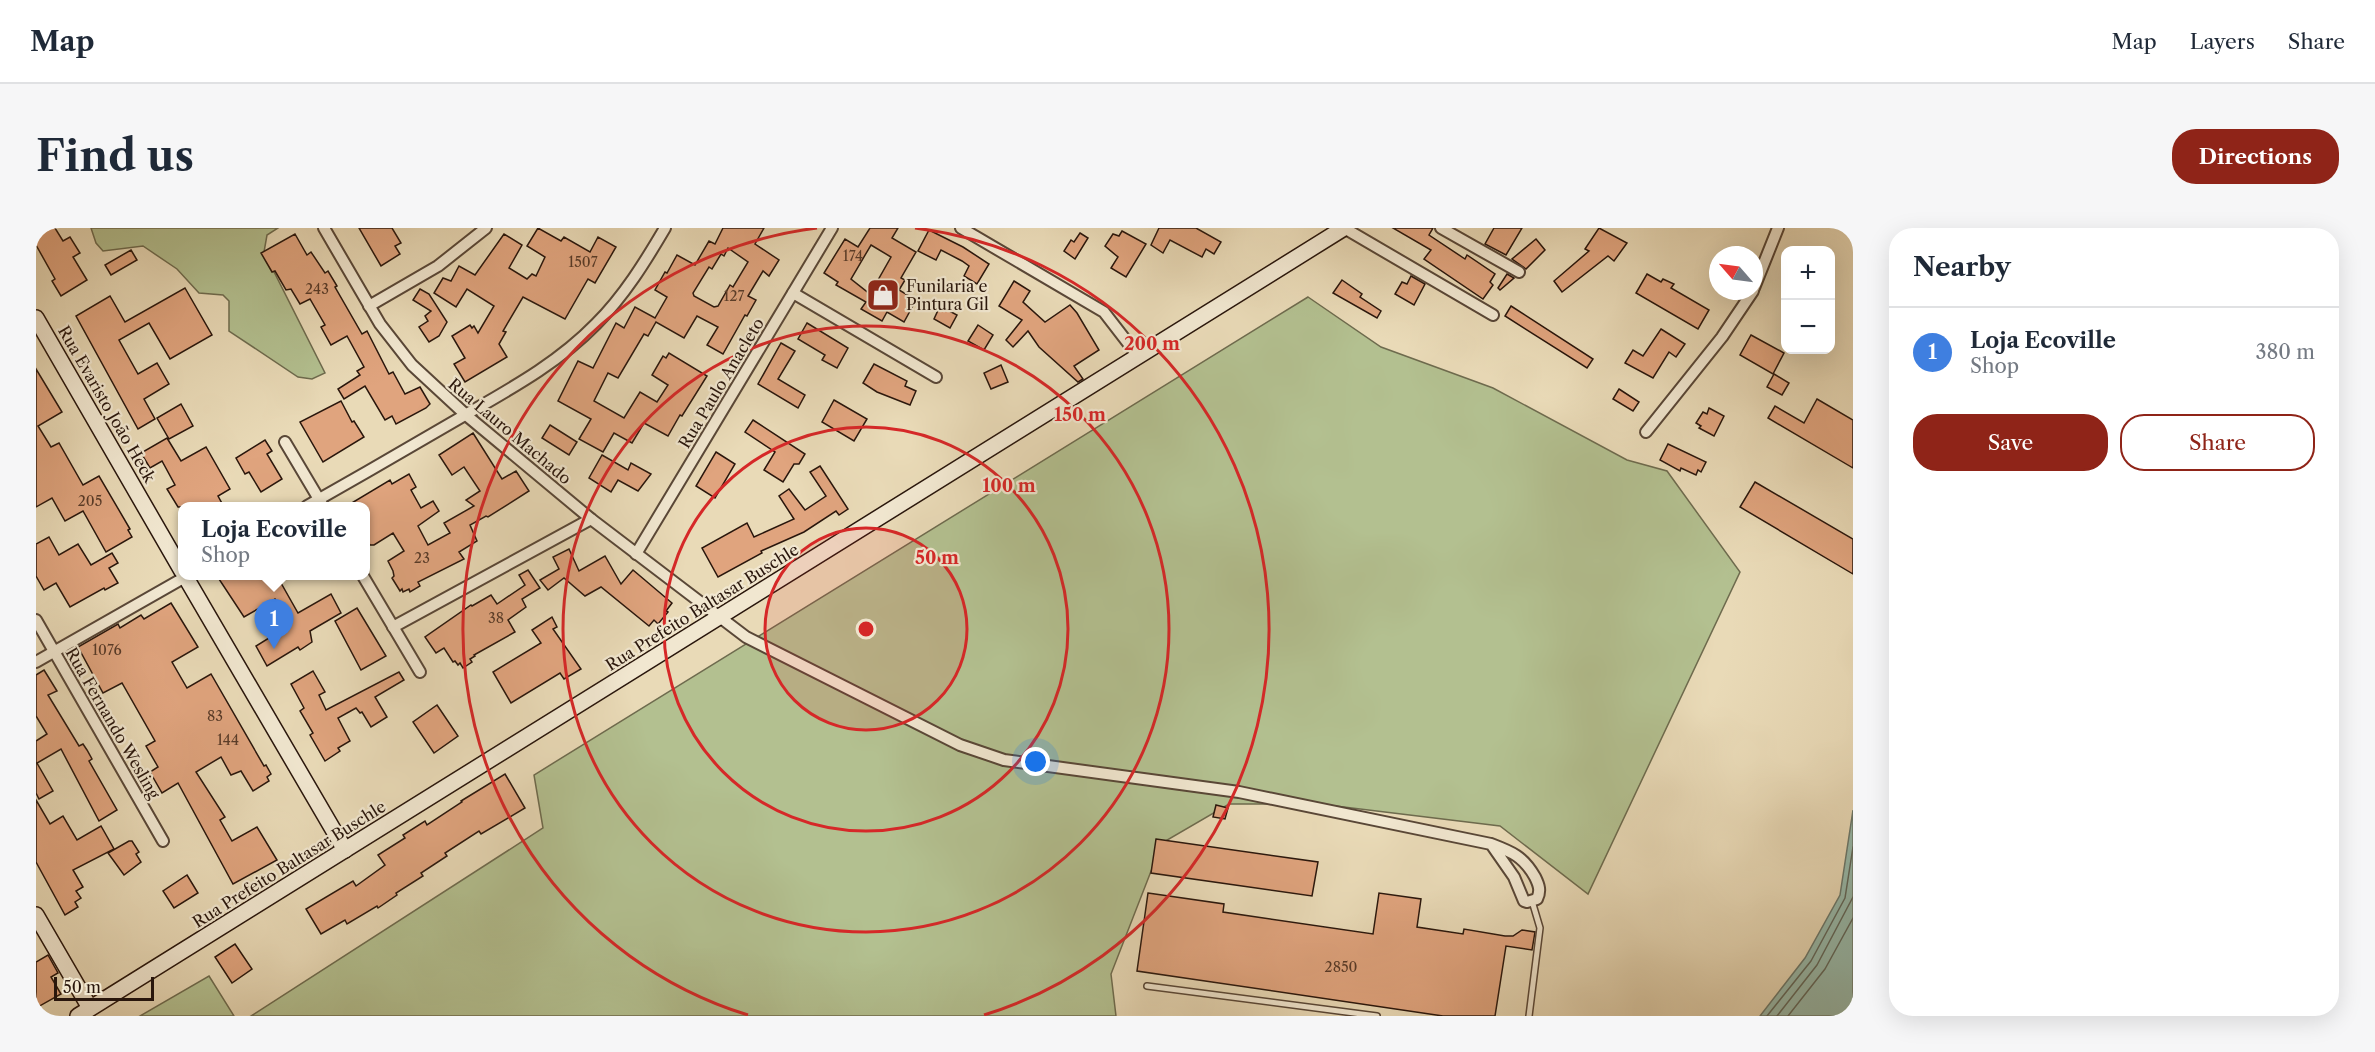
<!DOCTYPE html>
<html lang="en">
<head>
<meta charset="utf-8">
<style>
  :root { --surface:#fff; --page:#f6f6f7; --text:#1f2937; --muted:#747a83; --line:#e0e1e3; --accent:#8f2418 }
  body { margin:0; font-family:"Libre Caslon Text",serif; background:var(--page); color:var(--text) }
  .controls { position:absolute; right:18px; top:18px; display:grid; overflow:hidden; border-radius:12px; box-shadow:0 6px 24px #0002 }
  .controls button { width:54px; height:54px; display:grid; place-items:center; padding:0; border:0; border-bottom:2px solid var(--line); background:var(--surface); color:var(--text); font:30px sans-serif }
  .compass { position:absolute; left:1673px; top:18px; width:54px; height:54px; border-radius:50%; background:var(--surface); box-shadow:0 6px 24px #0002; rotate:298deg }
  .scale { position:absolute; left:18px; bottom:15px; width:100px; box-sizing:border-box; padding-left:6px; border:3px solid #29160c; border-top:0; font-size:16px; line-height:21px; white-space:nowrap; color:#29160c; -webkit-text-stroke:4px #f1e7d0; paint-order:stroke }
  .you { position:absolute; left:1000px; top:534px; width:21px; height:21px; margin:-15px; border:4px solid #fff; border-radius:50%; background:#1a73e8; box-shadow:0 0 0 9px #1a73e833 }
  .badge { display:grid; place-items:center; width:39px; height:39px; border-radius:50%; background:var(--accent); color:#fff; font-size:20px; font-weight:700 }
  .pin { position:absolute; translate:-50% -50px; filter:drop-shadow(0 2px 3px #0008) }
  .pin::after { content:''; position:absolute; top:32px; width:21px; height:18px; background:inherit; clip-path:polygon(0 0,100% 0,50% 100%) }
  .popup { position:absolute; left:142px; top:274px; width:192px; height:78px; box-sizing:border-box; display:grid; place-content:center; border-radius:12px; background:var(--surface); filter:drop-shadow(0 2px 4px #0005); font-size:20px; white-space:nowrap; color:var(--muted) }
  .popup b { font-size:22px; color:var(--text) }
  .popup::after { content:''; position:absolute; left:50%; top:100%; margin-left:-12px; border:12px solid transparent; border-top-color:var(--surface) }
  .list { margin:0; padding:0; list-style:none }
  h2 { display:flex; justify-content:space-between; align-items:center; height:78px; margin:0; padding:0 24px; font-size:26px }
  h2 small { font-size:20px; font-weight:400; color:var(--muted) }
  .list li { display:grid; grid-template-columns:39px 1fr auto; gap:18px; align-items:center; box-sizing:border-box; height:90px; padding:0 24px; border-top:2px solid var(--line) }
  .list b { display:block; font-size:22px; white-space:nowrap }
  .list p { margin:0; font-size:20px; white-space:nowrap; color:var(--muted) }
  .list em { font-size:20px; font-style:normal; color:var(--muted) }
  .actions { display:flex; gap:12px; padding:18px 24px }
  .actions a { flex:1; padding:14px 0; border:2px solid var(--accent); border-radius:24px; text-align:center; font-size:21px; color:var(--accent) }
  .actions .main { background:var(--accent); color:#fff }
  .map { position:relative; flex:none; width:1817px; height:788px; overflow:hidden; border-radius:24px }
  header { display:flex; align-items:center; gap:36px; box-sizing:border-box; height:84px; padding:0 30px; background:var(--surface); border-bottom:2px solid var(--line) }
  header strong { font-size:28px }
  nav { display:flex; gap:33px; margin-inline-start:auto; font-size:21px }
  .intro { display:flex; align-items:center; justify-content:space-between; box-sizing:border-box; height:144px; padding:0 36px }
  h1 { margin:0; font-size:42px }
  .button { padding:15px 27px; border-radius:24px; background:var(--accent); color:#fff; font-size:21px; font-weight:700 }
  main { display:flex; gap:36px; padding:0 36px }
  aside { flex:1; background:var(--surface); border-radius:24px; box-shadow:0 6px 24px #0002 }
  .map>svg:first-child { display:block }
  .green { fill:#b3c090; stroke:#6e6b4e; stroke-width:1.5 }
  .water { fill:#97bbad; stroke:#6b796d; stroke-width:1.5 }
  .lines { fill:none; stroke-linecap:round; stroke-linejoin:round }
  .shore { stroke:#60685c; stroke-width:1.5 }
  .building { fill:#e0a47e; stroke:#29160c; stroke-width:1.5; fill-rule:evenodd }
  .lane-casing { stroke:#594737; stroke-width:8 }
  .street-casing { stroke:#594737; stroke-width:14 }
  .secondary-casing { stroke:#29160c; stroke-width:18 }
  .lane { stroke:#f1e7d0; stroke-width:5 }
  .street { stroke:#f1e7d0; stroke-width:10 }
  .secondary { stroke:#f1e7d0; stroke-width:15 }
  .ring { fill:none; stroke:#d62828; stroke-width:3 }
  .labels { text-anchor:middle; stroke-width:4.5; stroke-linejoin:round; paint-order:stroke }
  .number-label { font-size:14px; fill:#573a28 }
  .poi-label { font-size:16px; fill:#29160c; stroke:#f1e7d0; text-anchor:start }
  .street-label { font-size:16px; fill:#29160c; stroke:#f1e7d0 }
  .centre { fill:#d62828; stroke:#f1e7d0; stroke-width:3 }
  .ring-label { font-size:18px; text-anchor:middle; font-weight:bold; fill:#d62828; stroke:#f1e7d0; stroke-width:4.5; stroke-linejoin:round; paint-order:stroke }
</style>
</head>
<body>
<header>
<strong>Map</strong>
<nav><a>Map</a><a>Layers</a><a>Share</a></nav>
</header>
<div class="intro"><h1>Find us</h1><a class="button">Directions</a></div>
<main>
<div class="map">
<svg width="1817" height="788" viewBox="0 0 1817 788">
  <rect width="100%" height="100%" fill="#e9dab7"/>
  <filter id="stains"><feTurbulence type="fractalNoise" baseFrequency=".00333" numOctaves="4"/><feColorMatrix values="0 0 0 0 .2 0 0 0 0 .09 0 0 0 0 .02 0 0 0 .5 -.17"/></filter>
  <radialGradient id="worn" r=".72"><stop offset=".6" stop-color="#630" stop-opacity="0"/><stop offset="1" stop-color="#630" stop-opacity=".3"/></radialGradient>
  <g class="green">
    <polygon points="55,0 242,0 231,7 228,24 289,145 276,151 262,149 193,103 193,73 187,67 163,65 141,41 107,18 67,23 60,15"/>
    <polygon points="1272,69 1345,119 1457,160 1591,232 1631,243 1704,344 1552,666 1464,598 1283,576 1193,576 1126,615 1075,746 1080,788 215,788 507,600 498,547"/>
    <polygon points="173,748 198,788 104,788"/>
  </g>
  <polygon class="water" points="1817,582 1817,788 1724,788 1769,730 1804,667"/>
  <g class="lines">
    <g class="shore">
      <polyline points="1731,788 1775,733 1809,670 1817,619"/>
      <polyline points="1741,788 1781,737 1817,669"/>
      <polyline points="1752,788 1789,741 1817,690"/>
    </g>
  </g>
  <g class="building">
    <polygon points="8,0 19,0 27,13 34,9 44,25 37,29 51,52 25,68 16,53 19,51 0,17 0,4"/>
    <polygon points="323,0 356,0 365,15 359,18 364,26 345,38"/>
    <polygon points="502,0 525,13 528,9 554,24 562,9 580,19 559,55 552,51 529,91 487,69 467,103 470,104 463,116 471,129 429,154 418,136 429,130 416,108 434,97 436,100 438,98 442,105 458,78 431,61 420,79 398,65 407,50 415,53 423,38 439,47 468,6 486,17 473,40 491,51 496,46 500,48 509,29 491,18"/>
    <path d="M 687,0 L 728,0 L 719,16 L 743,32 L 733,48 L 727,43 L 712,68 L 720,72 L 711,88 L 709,87 L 687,126 L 671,117 L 682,99 L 661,88 L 648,110 L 620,94 L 612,108 L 608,106 L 582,150 L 572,145 L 558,173 L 588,190 L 604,164 L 621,174 L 632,157 L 616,147 L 627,128 L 630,130 L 633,125 L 671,148 L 646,188 L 644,187 L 632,208 L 608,195 L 596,215 L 578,205 L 567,224 L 543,211 L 555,191 L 522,173 L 542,133 L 557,140 L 580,95 L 588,100 L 599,79 L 619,90 L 631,69 L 619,62 L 629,44 L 631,45 L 641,27 L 659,37 L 673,13 L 679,16 ZM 692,20 L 712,34 L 697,59 L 694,57 L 682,78 L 678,79 L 658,68 L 657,65 L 673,39 L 676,41 L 685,26 L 688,28 Z"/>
    <path d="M 834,0 L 862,0 L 856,10 L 880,24 L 865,50 L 869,52 L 863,62 L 880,72 L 868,94 L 851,84 L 846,93 L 825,81 L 830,74 L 800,57 L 802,54 L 788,45 L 809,11 L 822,19 ZM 835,17 L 855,29 L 834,66 L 815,51 Z"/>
    <polygon points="1123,0 1160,0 1185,14 1178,26 1170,21 1166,29 1134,12 1127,25 1115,17"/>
    <polygon points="1357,0 1397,0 1393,7 1429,31 1431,27 1459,46 1454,54 1457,57 1447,71 1388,31 1395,22"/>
    <polygon points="1458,0 1486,0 1470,27 1449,16"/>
    <polygon points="1563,0 1591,15 1578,33 1572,28 1526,64 1518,53 1553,23 1549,21"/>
    <polygon points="893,2 927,19 953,36 941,56 928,48 933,38 926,33 905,22 900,32 882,23"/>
    <polygon points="1086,3 1110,16 1090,49 1075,40 1082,29 1069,18 1077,6 1083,8"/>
    <polygon points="1044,5 1052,10 1039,31 1028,23 1035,12 1038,14"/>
    <polygon points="259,6 271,27 275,24 289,45 292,43 301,58 299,59 326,106 331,103 353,146 357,144 369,166 384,159 394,176 390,180 360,196 356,188 349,192 329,158 308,171 302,161 324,147 321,143 328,139 311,108 295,117 285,99 289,97 274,71 264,76 255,61 250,62 239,43 236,44 225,25"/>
    <polygon points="1500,11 1509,22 1490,41 1476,31"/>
    <polygon points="95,22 101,32 75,47 69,37"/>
    <polygon points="1471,46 1478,50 1464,62 1462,60"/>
    <polygon points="1611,46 1625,54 1627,51 1638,56 1635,60 1673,82 1662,101 1600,65"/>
    <polygon points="1375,48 1389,56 1378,77 1359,66 1366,54 1371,56"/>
    <polygon points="1306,52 1326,66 1324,69 1345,83 1341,90 1297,65"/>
    <polygon points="978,53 994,63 987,74 1009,94 1034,77 1041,85 1063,122 1038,138 1047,151 1042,154 1003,119 992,103 977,119 970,112 986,92 963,78"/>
    <polygon points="149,60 176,107 134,131 113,95 83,112 102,146 121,135 133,156 108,171 119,191 102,201 40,88 74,68 89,94"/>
    <polygon points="384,61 393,66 411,94 403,108 393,114 383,99 392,93 389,88 395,83 377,72"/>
    <polygon points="904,78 921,87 914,100 898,91"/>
    <polygon points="1475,78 1557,131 1551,140 1469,88"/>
    <polygon points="771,95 812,120 801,140 786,132 789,127 762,111"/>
    <polygon points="942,97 957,107 948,122 932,113"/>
    <polygon points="1625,101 1649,116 1640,129 1633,124 1617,150 1589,135 1597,122 1607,128"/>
    <polygon points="1715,107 1748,125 1737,146 1704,127"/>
    <polygon points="745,115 759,123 742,151 769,167 762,180 722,156"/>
    <polygon points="838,136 871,153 869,158 880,163 874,177 841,164 827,155"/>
    <polygon points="965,137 972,154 955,161 948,145"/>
    <polygon points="0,141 26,184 2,198 15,219 23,215 47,257 63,248 94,301 92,302 96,309 70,324 47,283 29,293 16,270 0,279"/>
    <polygon points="1738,146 1753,155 1746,167 1731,159"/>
    <polygon points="1583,161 1603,174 1597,183 1577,171"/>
    <polygon points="1781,171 1817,192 1817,240 1732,190 1739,178 1768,195"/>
    <polygon points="798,172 831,191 818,213 786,194"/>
    <polygon points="305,173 316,194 318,193 328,209 287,234 264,194"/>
    <polygon points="145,176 157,198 133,211 121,190"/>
    <polygon points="1673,180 1688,188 1678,208 1663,200 1665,198 1660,195 1667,184 1671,186"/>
    <polygon points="717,192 769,226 763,236 758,236 747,254 728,242 739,224 709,204"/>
    <polygon points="514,197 541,214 533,227 506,210"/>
    <polygon points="437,205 466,251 480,243 493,263 452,289 450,288 434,297 441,313 423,324 428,331 382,354 384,358 374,364 373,361 367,364 366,361 364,363 356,350 358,348 357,343 352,333 368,323 357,305 338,317 334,317 330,311 330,279 309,279 354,252 356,256 373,246 380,259 375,262 385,280 397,273 403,283 382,298 392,317 414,305 408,295 438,278 430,272 444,263 428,239 416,247 403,227"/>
    <polygon points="131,210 145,233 170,219 194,261 182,268 188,279 142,279 131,261 139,257 126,233 114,240 105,225"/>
    <polygon points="229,212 236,223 231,226 246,251 225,264 213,244 209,246 200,230"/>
    <polygon points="1632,216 1670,234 1665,244 1662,242 1660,247 1645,240 1644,243 1624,232"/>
    <polygon points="680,224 699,236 679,270 660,258"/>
    <polygon points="566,227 592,242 595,235 615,246 602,263 582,252 575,264 553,250"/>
    <polygon points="784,238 812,281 803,287 800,283 768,304 725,323 726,325 682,349 666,320 711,295 718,309 758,291 743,268 753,261 769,282 790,268 774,244"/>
    <polygon points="1719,254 1817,311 1817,346 1704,279"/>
    <polygon points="13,309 23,327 42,316 55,337 76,325 82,335 73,340 82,355 69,362 68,360 34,379 20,355 8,362 0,348 0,316"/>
    <polygon points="533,321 543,343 569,328 585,356 597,342 636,375 630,383 632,384 622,396 618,392 613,398 565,359 549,368 528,350 512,362 504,352 523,341 517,329"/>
    <polygon points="492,342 504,360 486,371 490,379 472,392 479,404 438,427 439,428 434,431 436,434 427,440 424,435 422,437 419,433 417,434 408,420 400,425 389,409 435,377 436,378 455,367 461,376 489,357 483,347"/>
    <polygon points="181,348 241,348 262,385 295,366 305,385 274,403 276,414 264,422 262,419 231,438 220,418 254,397 239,371 208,389"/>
    <polygon points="135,375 162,419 136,434 151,460 175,446 228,538 230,537 235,546 231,549 233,553 217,563 205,543 195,547 185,529 160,544 189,589 184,592 196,613 221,599 241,632 197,656 142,555 126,565 114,544 122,539 110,518 119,513 86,455 67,465 42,419 82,396 84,400 105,387 108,391"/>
    <polygon points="321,380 350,428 325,442 299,393"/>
    <polygon points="516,389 521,399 517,401 545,441 528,451 524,445 475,475 457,444 505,415 496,402"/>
    <polygon points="8,442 21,463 12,467 43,518 47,516 51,522 56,531 53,533 81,582 63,593 25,521 1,535 17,563 3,571 0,565 0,513 11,506 0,488 0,447"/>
    <polygon points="277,443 289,464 283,467 290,482 363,444 368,452 339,469 351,489 335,499 326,484 324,485 320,480 302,490 314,513 302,520 304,523 289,533 274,507 277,505 264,483 268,480 255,456"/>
    <polygon points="401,477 422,508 398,525 377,494"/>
    <polygon points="469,546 489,580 445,606 443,603 409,625 411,628 385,645 387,648 360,665 361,667 342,680 341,678 311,696 309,692 285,706 270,681 317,653 320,658 349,637 342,627 369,610 367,607 389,593 391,597 426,574 425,573"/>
    <polygon points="0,572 14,596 27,588 41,612 65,598 78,621 37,642 47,659 40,663 45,670 39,674 42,679 29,687 0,634"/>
    <polygon points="1180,577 1192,580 1189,591 1177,589"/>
    <polygon points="1120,611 1282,634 1276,668 1115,645"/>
    <polygon points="93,613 96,613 103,624 100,626 105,634 88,647 72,625"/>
    <polygon points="151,647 162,665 138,680 127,663"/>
    <polygon points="1112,665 1188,676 1187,684 1337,706 1343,665 1385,671 1381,699 1427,706 1428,701 1469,708 1477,708 1486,702 1499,704 1496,722 1470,718 1459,788 1407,788 1176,754 1101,743"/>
    <polygon points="199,716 216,741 196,755 179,729"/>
    <polygon points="12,727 22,745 15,749 25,766 0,780 0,734"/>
  </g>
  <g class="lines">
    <g class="lane-casing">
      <g id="lane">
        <polyline points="1111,758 1341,788"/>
        <polyline points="1493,788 1504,700 1496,673"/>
      </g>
    </g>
    <g class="street-casing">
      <g id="street">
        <path d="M 288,0 L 344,96 L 376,137 L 430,187 L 555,291 L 710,409 L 924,517 L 968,532 L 1203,564 L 1455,616 C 1476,624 1487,628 1499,649 C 1503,657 1505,663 1501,671 L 1491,674 L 1488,673 L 1478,649 L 1455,616"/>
        <polyline points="925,0 1068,84 1102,128"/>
        <polyline points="1308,0 1457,87"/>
        <polyline points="1405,0 1483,44"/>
        <polyline points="1718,60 1742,0"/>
        <polyline points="757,65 900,149"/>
        <polyline points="333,78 402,38 450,0"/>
        <polyline points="1610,204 1686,109 1717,63"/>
        <polyline points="249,214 287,278"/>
        <path d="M 271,278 C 324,248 376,218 429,187 C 476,160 522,135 560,96 C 588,68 609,34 629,0"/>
        <polyline points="600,326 796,0"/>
        <polyline points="327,348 384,444"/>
        <polyline points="0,392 127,613"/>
        <polyline points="357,399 555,291"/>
        <polyline points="0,434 151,348"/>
      </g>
    </g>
    <g class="secondary-casing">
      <g id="secondary">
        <polyline points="0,90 146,343"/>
        <polyline points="149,348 309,622"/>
        <polyline points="0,687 54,780"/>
        <polyline points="42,788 1308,0"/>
      </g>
    </g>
    <use href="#lane" class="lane"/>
    <use href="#street" class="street"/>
    <use href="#secondary" class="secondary"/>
  </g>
  <circle cx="830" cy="401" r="101" fill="#d62828" fill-opacity=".12"/>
  <g class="ring">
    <circle cx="830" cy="401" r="101"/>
    <circle cx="830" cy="401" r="202"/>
    <circle cx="830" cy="401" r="303"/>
    <path d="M712 787A404 404 0 0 1 781 0M879 0A404 404 0 0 1 948 787"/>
  </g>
  <defs>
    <g id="shop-square" transform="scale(1.725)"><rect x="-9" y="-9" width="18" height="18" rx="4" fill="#8f2418" stroke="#f1e7d0"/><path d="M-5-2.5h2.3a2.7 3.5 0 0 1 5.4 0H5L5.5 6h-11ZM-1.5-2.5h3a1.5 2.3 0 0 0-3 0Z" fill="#fff"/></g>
  </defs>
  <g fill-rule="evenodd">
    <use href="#shop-square" x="847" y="67"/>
  </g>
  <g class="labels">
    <g class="number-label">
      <text x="817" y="33">174</text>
      <text x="547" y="39">1507</text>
      <text x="281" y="66">243</text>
      <text x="698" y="73">127</text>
      <text x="54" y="278">205</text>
      <text x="386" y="335">23</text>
      <text x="460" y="395">38</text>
      <text x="71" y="427">1076</text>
      <text x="179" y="493">83</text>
      <text x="192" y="517">144</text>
      <text x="1305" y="744">2850</text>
    </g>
    <g class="poi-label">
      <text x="870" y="64">Funilaria e<tspan x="870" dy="18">Pintura Gil</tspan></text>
    </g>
    <g class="street-label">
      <text transform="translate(685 155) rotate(-59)" y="6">Rua Paulo Anacleto</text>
      <text transform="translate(71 176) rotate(60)" y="6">Rua Evaristo João Heck</text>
      <text transform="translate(474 203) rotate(40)" y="6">Rua Lauro Machado</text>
      <text transform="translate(666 379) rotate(-32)" y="6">Rua Prefeito Baltasar Buschle</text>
      <text transform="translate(77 495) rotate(60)" y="6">Rua Fernando Wesling</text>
      <text transform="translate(253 636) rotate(-32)" y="6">Rua Prefeito Baltasar Buschle</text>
    </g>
  </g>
  <circle cx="830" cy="401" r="9" class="centre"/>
  <g class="ring-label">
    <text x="1116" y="122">200 m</text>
    <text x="1044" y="193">150 m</text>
    <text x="973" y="264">100 m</text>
    <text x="901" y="336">50 m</text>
  </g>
  <rect width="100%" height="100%" filter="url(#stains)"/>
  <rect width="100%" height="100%" fill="url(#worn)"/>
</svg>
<div class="controls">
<button>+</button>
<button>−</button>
</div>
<svg class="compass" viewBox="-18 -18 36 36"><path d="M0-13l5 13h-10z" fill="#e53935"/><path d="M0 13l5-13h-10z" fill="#747a83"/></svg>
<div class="scale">50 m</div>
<div class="you"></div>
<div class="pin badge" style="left:238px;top:421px;background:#3f7fe0">1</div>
<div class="popup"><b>Loja Ecoville</b>Shop</div>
</div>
<aside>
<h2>Nearby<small></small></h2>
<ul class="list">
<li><span class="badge" style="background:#3f7fe0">1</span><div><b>Loja Ecoville</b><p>Shop</p></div><em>380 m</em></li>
</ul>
<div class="actions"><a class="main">Save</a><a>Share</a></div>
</aside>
</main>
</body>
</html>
